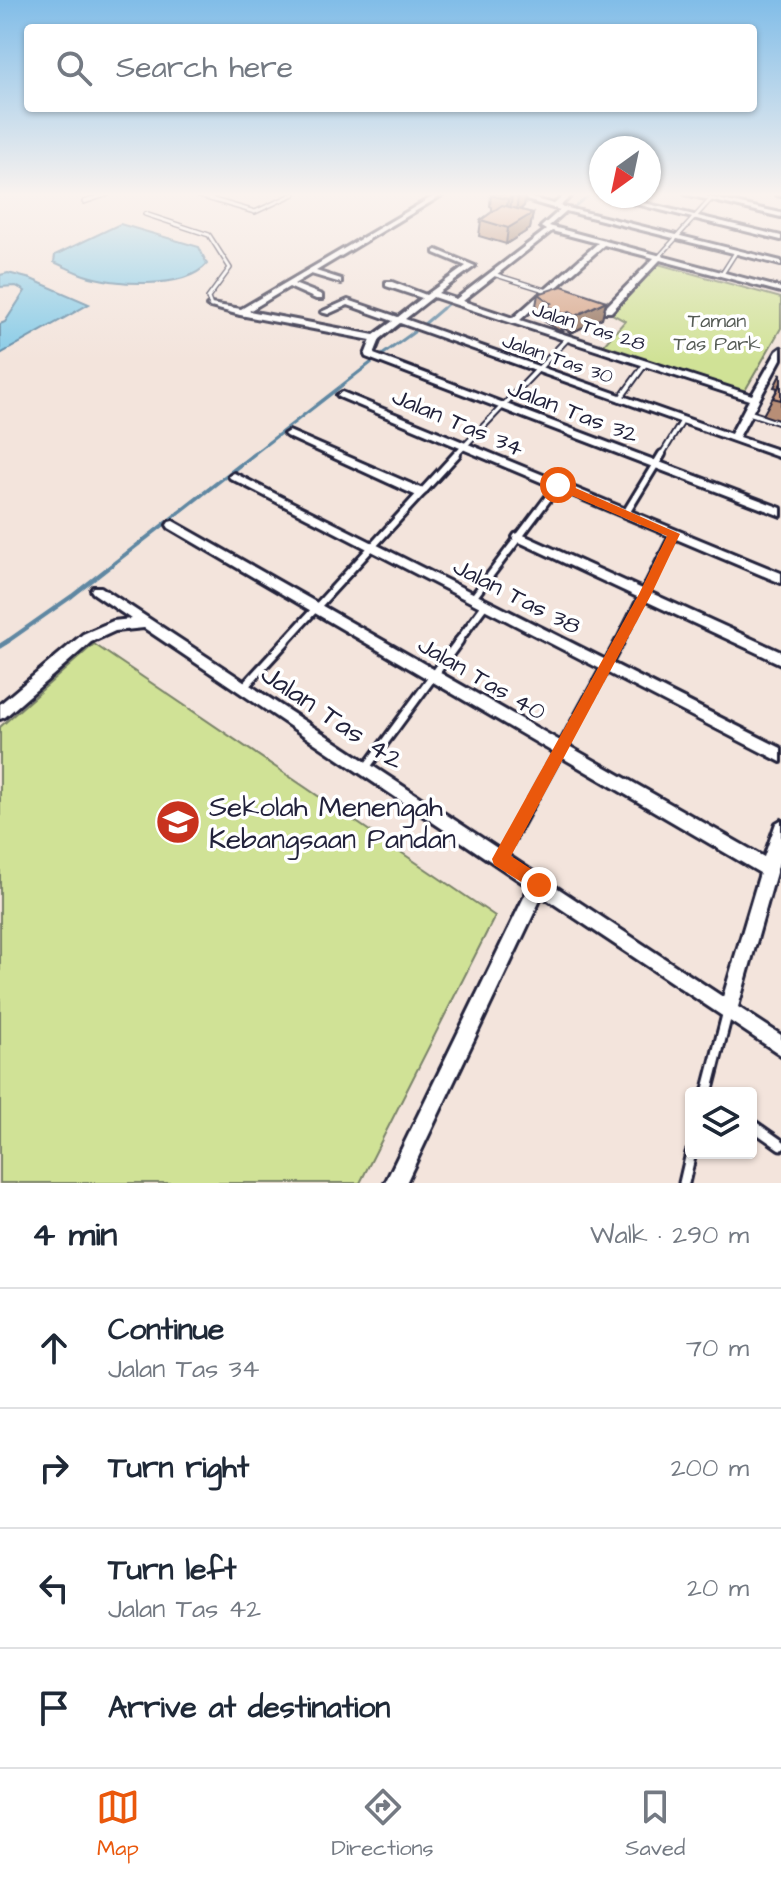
<!DOCTYPE html>
<html lang="en">
<head>
<meta charset="utf-8">
<style>
  :root { --surface:#fff; --page:#f6f6f7; --text:#1f2937; --muted:#747a83; --line:#e0e1e3; --accent:#ea580c }
  body { margin:0; font-family:"Architects Daughter",sans-serif; background:var(--page); color:var(--text) }
  .controls { position:absolute; right:24px; bottom:24px; display:grid; overflow:hidden; border-radius:8px; box-shadow:0 2px 6px #0004 }
  .controls button { width:72px; height:72px; display:grid; place-items:center; padding:0; border:0; border-bottom:2px solid var(--line); background:var(--surface); color:var(--text); font:40px sans-serif }
  .compass { position:absolute; left:589px; top:136px; width:72px; height:72px; border-radius:50%; background:var(--surface); box-shadow:0 2px 6px #0004; rotate:213deg }
  .stop { position:absolute; width:24px; height:24px; margin:-18px; border:6px solid #ea580c; border-radius:50%; background:#fff }
  .stop.end { background:#ea580c; border-color:#fff; box-shadow:0 2px 8px #0008 }
  .list { margin:0; padding:0; list-style:none }
  h2 { display:flex; justify-content:space-between; align-items:center; height:104px; margin:0; padding:0 32px; font-size:34px }
  h2 small { font-size:26px; font-weight:400; color:var(--muted) }
  .list li { display:grid; grid-template-columns:52px 1fr auto; gap:24px; align-items:center; box-sizing:border-box; height:120px; padding:0 32px; border-top:2px solid var(--line) }
  .list b { display:block; font-size:30px; white-space:nowrap }
  .list p { margin:0; font-size:26px; white-space:nowrap; color:var(--muted) }
  .list em { font-size:26px; font-style:normal; color:var(--muted) }
  .icon { flex:none; width:44px; height:44px; fill:none; stroke:currentColor; stroke-width:2; stroke-linecap:round; stroke-linejoin:round }
  .map { position:relative; flex:none; width:781px; height:1183px; overflow:hidden }
  .search { position:absolute; background:var(--surface); box-shadow:0 2px 6px #0004; left:24px; right:24px; top:24px; height:88px; display:flex; align-items:center; gap:20px; box-sizing:border-box; padding:0 28px; border-radius:8px; color:var(--muted); font-size:30px }
  .sheet { height:584px; background:var(--surface) }
  nav { display:flex; justify-content:space-around; align-items:center; box-sizing:border-box; height:112px; border-top:2px solid var(--line); background:var(--surface); font-size:22px; color:var(--muted) }
  nav a { display:grid; justify-items:center; gap:4px }
  nav .on { color:var(--accent) }
  .map>svg:first-child { display:block }
  .green { fill:#d0e296; stroke:#798268; stroke-width:2 }
  .water { fill:#86cbe7; stroke:#5e87a2; stroke-width:2 }
  .lines { fill:none; stroke-linecap:round; stroke-linejoin:round }
  .stream-far3 { stroke:#5e87a2; stroke-width:2 }
  .stream-far2 { stroke:#5e87a2; stroke-width:3 }
  .stream-far1 { stroke:#5e87a2; stroke-width:4 }
  .stream { stroke:#5e87a2; stroke-width:5 }
  .service-far4-casing { stroke:#22223b; stroke-width:6 }
  .service-far3-casing { stroke:#22223b; stroke-width:8 }
  .service-far2-casing { stroke:#22223b; stroke-width:12 }
  .service-far1-casing { stroke:#22223b; stroke-width:13 }
  .service-casing { stroke:#22223b; stroke-width:15 }
  .minor-casing { stroke:#22223b; stroke-width:6 }
  .service-far4 { stroke:#fff; stroke-width:3 }
  .service-far3 { stroke:#fff; stroke-width:4 }
  .service-far2 { stroke:#fff; stroke-width:6 }
  .service-far1 { stroke:#fff; stroke-width:7 }
  .service { stroke:#fff; stroke-width:9 }
  .minor { fill:#fff; fill-rule:evenodd }
  .wall { fill:#b88e76; stroke:#22223b; stroke-width:2 }
  .shaded-wall { fill:#967460; stroke:#22223b; stroke-width:2 }
  .building { fill:#d6a589; stroke:#22223b; stroke-width:2 }
  .route { fill:#ea580c }
  .labels { text-anchor:middle; stroke-width:7; stroke-linejoin:round; paint-order:stroke }
  .far-park-label { font-size:20px; fill:#565c56; stroke:#fff }
  .far-street-label { font-size:20px; fill:#22223b; stroke:#fff }
  .street-label { font-size:24px; fill:#22223b; stroke:#fff }
  .near-street-label { font-size:28px; fill:#22223b; stroke:#fff }
  .near-poi-label { font-size:28px; fill:#22223b; stroke:#fff; text-anchor:start }
</style>
</head>
<body>
<div class="map">
<svg width="781" height="1183" viewBox="0 0 781 1183">
  <rect width="100%" height="100%" fill="#f3e4dc"/>
  <filter id="ink" filterUnits="userSpaceOnUse"><feTurbulence type="fractalNoise" baseFrequency=".0125" numOctaves="2"/><feDisplacementMap in="SourceGraphic" scale="16" xChannelSelector="R" yChannelSelector="G"/><feConvolveMatrix kernelMatrix="1 2 1 2 8 2 1 2 1" color-interpolation-filters="sRGB"/></filter>
  <g filter="url(#ink)">
    <g class="green">
      <polygon points="658,264 781,298 781,328 743,394 602,347 625,321 612,314"/>
      <polygon points="94,644 495,916 360,1183 0,1183 0,727"/>
    </g>
    <g class="water">
      <path d="M 120,224 L 199,247 L 207,264 C 184,290 114,285 84,275 C 74,272 64,266 54,262 L 55,255 Z"/>
      <polygon points="8,273 31,279 89,304 0,354 0,324 5,322 25,291 16,286 0,287 0,275"/>
    </g>
    <g class="lines">
      <g class="stream-far3">
        <polyline points="573,208 591,194"/>
        <polyline points="548,227 569,211"/>
        <polyline points="457,297 545,229"/>
        <polyline points="441,310 448,304"/>
      </g>
      <g class="stream-far2">
        <polyline points="422,326 443,308"/>
        <polyline points="382,355 414,332"/>
        <polyline points="251,456 372,362"/>
      </g>
      <polyline class="stream-far1" points="5,643 72,596 254,454"/>
      <polyline class="stream" points="0,646 8,641"/>
      <g class="service-far4-casing">
        <g id="service-far4">
          <polyline points="193,194 255,212 294,194"/>
          <polyline points="84,202 108,194"/>
          <polyline points="145,214 209,235 230,268 208,298 211,306"/>
          <polyline points="658,258 711,199"/>
          <polyline points="493,274 551,292"/>
          <polyline points="722,274 736,252"/>
        </g>
      </g>
      <g class="service-far3-casing">
        <g id="service-far3">
          <polyline points="620,399 646,363"/>
          <polyline points="747,412 781,423"/>
          <polyline points="455,456 568,338"/>
          <polyline points="661,456 683,420"/>
        </g>
      </g>
      <g class="service-far2-casing">
        <g id="service-far2">
          <polyline points="626,513 662,454"/>
          <polyline points="473,598 558,485"/>
          <polyline points="284,643 457,454"/>
          <polyline points="457,643 485,605"/>
          <polyline points="619,643 674,534"/>
        </g>
      </g>
      <g class="service-far1-casing">
        <g id="service-far1">
          <polyline points="243,688 286,641"/>
          <polyline points="365,769 459,641"/>
          <polyline points="500,859 620,641"/>
        </g>
      </g>
      <g class="service-casing">
        <g id="service">
          <polyline points="707,1093 728,1011"/>
          <polyline points="751,1124 781,1145"/>
          <polyline points="684,1183 691,1153"/>
        </g>
      </g>
      <g class="minor-casing">
        <g id="minor">
          <path d="M 437,194 L 444,194 L 316,271 L 341,279 L 341,283 L 311,274 L 294,284 L 322,295 L 322,299 L 316,299 L 289,287 L 249,311 L 374,335 L 393,321 L 348,305 L 328,314 L 321,312 L 348,300 L 398,317 L 422,298 L 386,286 L 386,282 L 392,282 L 426,295 L 466,266 L 435,253 L 435,251 L 437,250 L 475,266 L 438,293 L 456,299 L 546,230 L 541,227 L 560,210 L 506,194 L 516,194 L 554,204 L 566,194 L 573,194 L 560,206 L 781,261 L 781,265 L 566,211 L 549,226 L 781,288 L 781,292 L 660,260 L 611,312 L 605,312 L 605,308 L 654,258 L 604,245 L 520,320 L 752,395 L 777,351 L 781,348 L 781,359 L 739,437 L 781,451 L 781,458 L 400,323 L 380,339 L 374,354 L 781,508 L 781,516 L 366,357 L 365,355 L 371,340 L 240,315 L 207,306 L 211,304 L 241,309 ZM 552,231 L 598,243 L 513,318 L 463,301 ZM 433,297 L 454,304 L 749,400 L 731,434 L 405,319 Z"/>
          <polygon points="685,194 696,194 781,213 781,217"/>
          <polygon points="776,194 781,194 781,196 777,195"/>
          <polygon points="604,196 615,196 781,236 781,240"/>
          <polygon points="342,392 781,573 781,583 339,397 337,395"/>
          <polygon points="289,431 425,490 426,493 421,497 417,496 286,436 284,434"/>
          <polygon points="234,473 781,748 781,762 230,478 229,476"/>
          <polygon points="173,521 764,857 776,823 781,820 781,855 738,1007 781,1035 781,1055 542,896 406,1183 385,1183 529,887 144,628 115,631 91,642 5,717 0,719 0,704 83,634 113,621 131,619 93,593 91,590 93,587 101,587 723,997 760,873 169,528 167,525 169,522"/>
          <polygon points="519,533 781,652 781,664 515,540 513,537 515,534"/>
        </g>
      </g>
      <use href="#service-far4" class="service-far4"/>
      <use href="#service-far3" class="service-far3"/>
      <use href="#service-far2" class="service-far2"/>
      <use href="#service-far1" class="service-far1"/>
      <use href="#service" class="service"/>
      <use href="#minor" class="minor"/>
    </g>
    <g class="wall">
      <polygon points="491,194 526,194 524,206 520,210 533,213 530,229 506,244 479,236 481,220 493,211 492,211 492,207 490,206"/>
      <polygon points="538,294 606,301 602,318 571,333 565,329 560,331 544,321 544,318 535,311"/>
      <polygon points="781,373 781,421 763,415 778,388 774,387"/>
    </g>
    <g class="shaded-wall">
      <polygon points="522,194 526,194 524,206 516,213 518,198"/>
      <polygon points="512,196 510,211 506,215 508,199"/>
      <polygon points="533,213 530,229 506,244 508,228"/>
      <polygon points="606,301 602,318 571,333 575,316"/>
      <polygon points="569,312 565,329 560,331 564,314"/>
    </g>
    <g class="building">
      <polygon points="496,194 522,194 518,198 512,196 508,199 493,196"/>
      <polygon points="502,205 533,213 508,228 481,220"/>
      <polygon points="562,286 606,301 575,316 569,312 564,314 547,305 551,303 538,294"/>
      <polygon points="781,383 781,400 773,398"/>
    </g>
  </g>
  <linearGradient id="sky" x2="0" y2="1"><stop stop-color="#81bde8"/><stop offset="0.54" stop-color="#faf3ef"/><stop offset="1" stop-color="#faf3ef" stop-opacity="0"/></linearGradient>
  <rect width="781" height="360" fill="url(#sky)"/>
  <polygon class="route" points="554,482 562,482 680,534 651,595 511,856 545,878 548,885 545,891 539,893 494,865 492,859 639,594 667,536 554,488"/>
  <defs>
    <g id="school-disc" transform="scale(2.3)"><circle r="9.5" fill="#c8321e" stroke="#fff"/><path d="M0-5L7-2L0 1L-7-2ZM-4 1L0 2.5L4 1V4Q0 6-4 4Z" fill="#fff"/></g>
  </defs>
  <g fill-rule="evenodd">
    <use href="#school-disc" x="178" y="822"/>
  </g>
  <g class="labels">
    <g class="far-park-label">
      <text x="717" y="327">Taman<tspan x="717" dy="23">Tas Park</tspan></text>
    </g>
    <g class="far-street-label">
      <text transform="translate(589 326) rotate(18)" y="7">Jalan Tas 28</text>
      <text transform="translate(558 358) rotate(19)" y="7">Jalan Tas 30</text>
    </g>
    <g class="street-label">
      <text transform="translate(573 411) rotate(21)" y="8">Jalan Tas 32</text>
      <text transform="translate(458 422) rotate(23)" y="8">Jalan Tas 34</text>
      <text transform="translate(517 596) rotate(27)" y="8">Jalan Tas 38</text>
      <text transform="translate(482 678) rotate(30)" y="8">Jalan Tas 40</text>
    </g>
    <g class="near-street-label">
      <text transform="translate(333 716) rotate(34)" y="10">Jalan Tas 42</text>
    </g>
    <g class="near-poi-label">
      <text x="209" y="816">Sekolah Menengah<tspan x="209" dy="32">Kebangsaan Pandan</tspan></text>
    </g>
  </g>
</svg>
<div class="controls">
<button><svg class="icon" aria-label="layers" viewBox="0 0 24 24"><path d="M12 4l9 5-9 5-9-5zM3 14l9 5 9-5"/></svg></button>
</div>
<svg class="compass" viewBox="-18 -18 36 36"><path d="M0-13l5 13h-10z" fill="#e53935"/><path d="M0 13l5-13h-10z" fill="#747a83"/></svg>
<div class="stop" style="left:558px;top:485px"></div>
<div class="stop end" style="left:539px;top:885px"></div>
<div class="search"><svg class="icon" aria-label="search" viewBox="0 0 24 24"><circle cx="10" cy="10" r="6"/><path d="M15 15l6 6"/></svg>Search here</div>
</div>
<section class="sheet">
<h2>4 min<small>Walk · 290 m</small></h2>
<ul class="list">
<li><svg class="icon" aria-label="ahead" viewBox="0 0 24 24"><path d="M12 20V5M6 11l6-6 6 6"/></svg><div><b>Continue</b><p>Jalan Tas 34</p></div><em>70 m</em></li>
<li><svg class="icon" aria-label="right" viewBox="0 0 24 24"><path d="M7 20v-9h11M14 6l5 5-5 5"/></svg><div><b>Turn right</b></div><em>200 m</em></li>
<li><svg class="icon" aria-label="left" viewBox="0 0 24 24"><path d="M17 20v-9H6M10 6l-5 5 5 5"/></svg><div><b>Turn left</b><p>Jalan Tas 42</p></div><em>20 m</em></li>
<li><svg class="icon" aria-label="arrive" viewBox="0 0 24 24"><path d="M6 21V4h12l-3 4 3 4H6"/></svg><div><b>Arrive at destination</b></div></li>
</ul>
</section>
<nav>
<a class="on"><svg class="icon" aria-label="map" viewBox="0 0 24 24"><path d="M3 6l6-2 6 2 6-2v14l-6 2-6-2-6 2zM9 4v14M15 6v14"/></svg>Map</a>
<a><svg class="icon" aria-label="directions" viewBox="0 0 24 24"><path d="M12 3l9 9-9 9-9-9zM9 14v-3h6M13 9l2 2-2 2"/></svg>Directions</a>
<a><svg class="icon" aria-label="saved" viewBox="0 0 24 24"><path d="M7 4h10v16l-5-4-5 4z"/></svg>Saved</a>
</nav>
</body>
</html>
